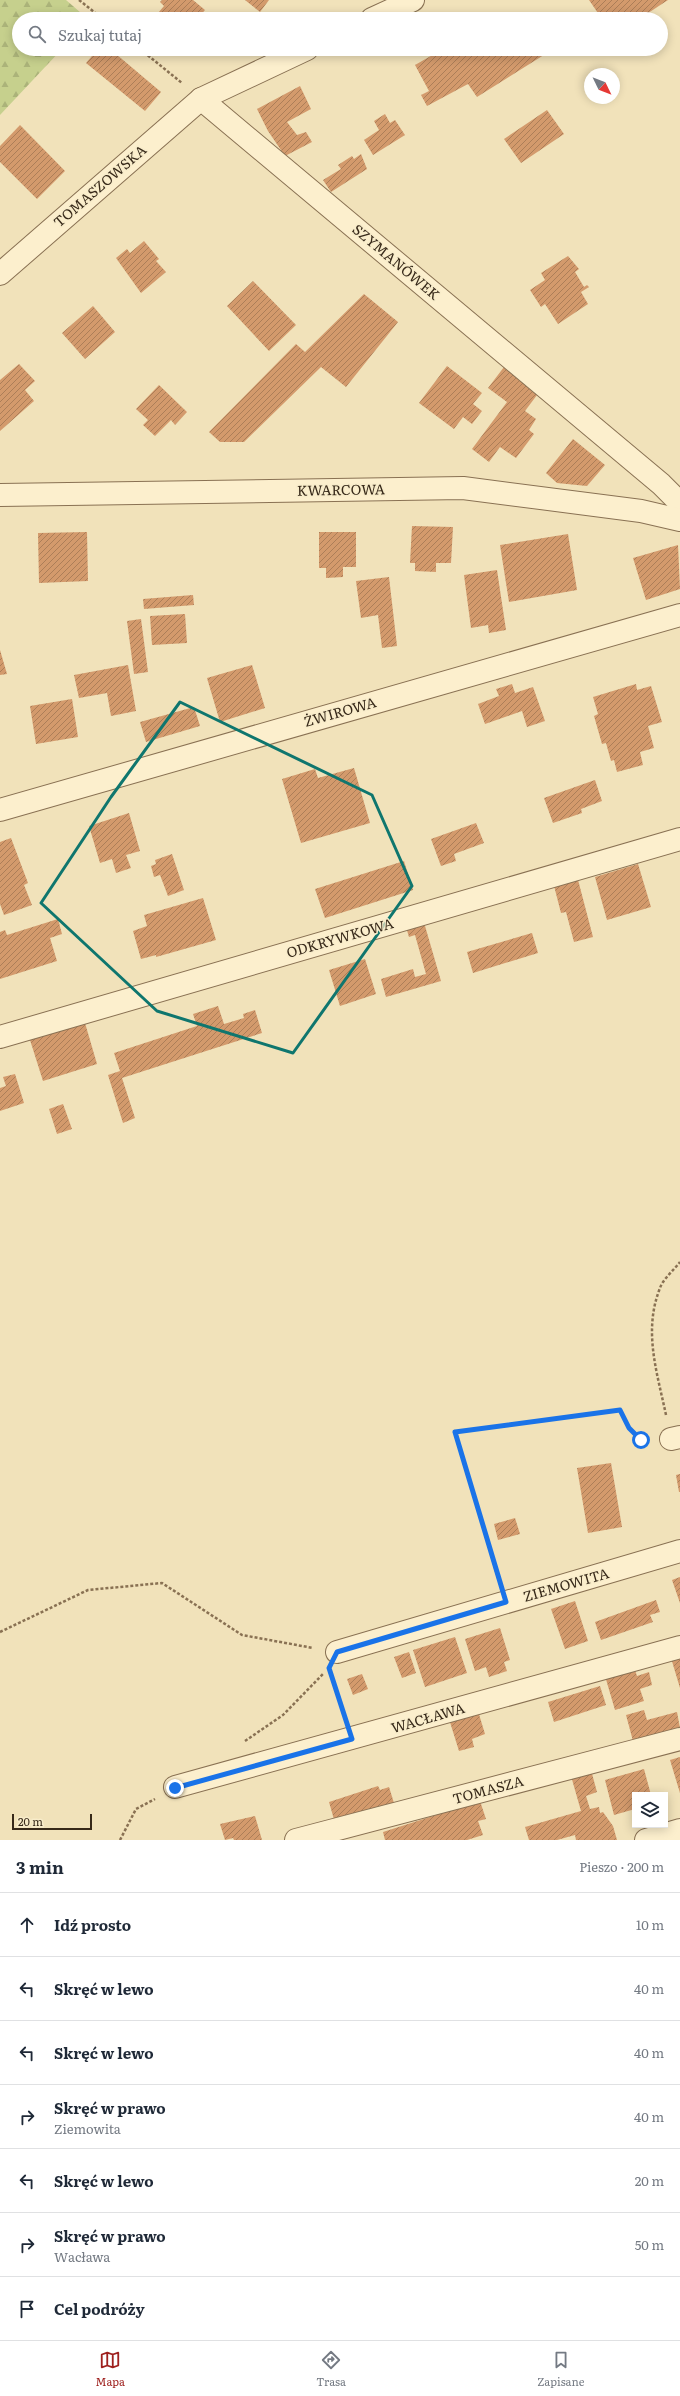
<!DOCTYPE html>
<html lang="pl">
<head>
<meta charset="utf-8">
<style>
  :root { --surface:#fff; --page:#f6f6f7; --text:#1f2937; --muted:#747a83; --line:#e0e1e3; --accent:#9e201e }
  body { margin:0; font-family:Literata,serif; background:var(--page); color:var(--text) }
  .controls { position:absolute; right:12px; bottom:12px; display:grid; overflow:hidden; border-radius:0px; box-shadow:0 2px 10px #0003 }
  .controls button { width:36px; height:36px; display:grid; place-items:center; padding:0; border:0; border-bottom:1px solid var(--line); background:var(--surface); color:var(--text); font:20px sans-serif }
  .compass { position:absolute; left:584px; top:68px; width:36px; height:36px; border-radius:50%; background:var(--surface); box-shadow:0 2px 10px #0003; rotate:133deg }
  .scale { position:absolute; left:12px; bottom:10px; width:80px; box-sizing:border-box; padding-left:4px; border:2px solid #372919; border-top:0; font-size:11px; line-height:14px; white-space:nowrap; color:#372919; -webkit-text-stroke:3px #f8ecca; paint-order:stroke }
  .stop { position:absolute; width:12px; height:12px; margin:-9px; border:3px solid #1a73e8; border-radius:50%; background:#fff }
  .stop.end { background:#1a73e8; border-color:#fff; box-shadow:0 1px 4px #0008 }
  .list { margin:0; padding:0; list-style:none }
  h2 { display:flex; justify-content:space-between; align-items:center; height:52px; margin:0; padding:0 16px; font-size:17px }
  h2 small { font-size:13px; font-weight:400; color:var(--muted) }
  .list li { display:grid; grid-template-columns:26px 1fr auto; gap:12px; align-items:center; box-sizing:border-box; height:64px; padding:0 16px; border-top:1px solid var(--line) }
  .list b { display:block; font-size:15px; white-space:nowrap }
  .list p { margin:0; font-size:13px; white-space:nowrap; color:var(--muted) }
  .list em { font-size:13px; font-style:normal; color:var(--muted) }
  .icon { flex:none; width:22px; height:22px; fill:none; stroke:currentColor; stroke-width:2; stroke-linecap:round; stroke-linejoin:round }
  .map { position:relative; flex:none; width:680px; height:1840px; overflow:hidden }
  .search { position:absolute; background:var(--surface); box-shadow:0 2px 10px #0003; left:12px; right:12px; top:12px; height:44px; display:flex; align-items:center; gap:10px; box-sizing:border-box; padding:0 14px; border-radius:22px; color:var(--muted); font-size:15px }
  .sheet { height:500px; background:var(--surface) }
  nav { display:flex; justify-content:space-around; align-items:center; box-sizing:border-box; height:56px; border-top:1px solid var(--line); background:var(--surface); font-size:11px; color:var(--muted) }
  nav a { display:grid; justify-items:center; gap:2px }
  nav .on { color:var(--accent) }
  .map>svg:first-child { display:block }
  .forest { fill:url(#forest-firs) }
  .building { fill:url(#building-hatch) }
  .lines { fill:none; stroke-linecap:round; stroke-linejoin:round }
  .minor-casing { stroke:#897153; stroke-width:24 }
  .tertiary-casing { stroke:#897153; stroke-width:24 }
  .path { stroke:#897153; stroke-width:2.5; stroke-dasharray:3 2; stroke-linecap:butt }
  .minor { stroke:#fcefcd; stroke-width:22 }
  .tertiary { stroke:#fcefcd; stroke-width:22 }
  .route { stroke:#1a73e8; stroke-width:5 }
  .marked { fill:none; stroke:#0f766e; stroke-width:3; stroke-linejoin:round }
  .labels { text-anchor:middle; stroke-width:3; stroke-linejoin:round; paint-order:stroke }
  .street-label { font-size:14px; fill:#372919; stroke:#f8ecca }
</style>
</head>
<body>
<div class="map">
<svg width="680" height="1840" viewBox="0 0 680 1840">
  <defs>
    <pattern id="forest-firs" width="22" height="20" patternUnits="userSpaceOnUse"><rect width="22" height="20" fill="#c6d08d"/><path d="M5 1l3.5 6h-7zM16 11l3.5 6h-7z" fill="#abb379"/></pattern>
    <pattern id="building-hatch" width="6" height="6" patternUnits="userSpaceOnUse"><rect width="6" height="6" fill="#d39a6c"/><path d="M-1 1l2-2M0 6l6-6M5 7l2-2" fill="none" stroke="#ac7e58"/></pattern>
  </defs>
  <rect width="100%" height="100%" fill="#f1e2ba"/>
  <polygon class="forest" points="0,0 66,0 88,19 19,19 19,49 62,49 0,115"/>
  <g class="building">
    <polygon points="162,0 193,0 205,10 197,19 153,19 164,6 160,2"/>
    <polygon points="245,0 269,0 260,12"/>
    <polygon points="589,0 668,0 639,19 602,19"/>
    <polygon points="98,49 110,49 161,92 145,111 86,63"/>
    <polygon points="443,49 473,49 474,51 478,49 544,49 547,53 477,97 468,84 427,106 421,95 429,91 415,65"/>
    <polygon points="300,86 311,109 287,122 297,135 306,132 312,142 285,156 268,131 257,109"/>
    <polygon points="547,110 564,134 521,163 504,139"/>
    <polygon points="385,114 390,123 395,120 405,135 373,155 364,140 379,130 374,121"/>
    <polygon points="20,125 65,171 37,199 0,162 0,146"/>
    <polygon points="361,154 367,169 331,192 323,180 341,169 338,165 352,156 354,159"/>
    <polygon points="144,241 159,259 156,261 166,272 141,293 116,258 127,249 130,253"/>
    <polygon points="568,256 579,269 575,272 584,287 587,285 589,287 581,292 588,304 558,324 545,304 541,307 530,290 545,280 541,273"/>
    <polygon points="253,281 296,325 269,351 227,306"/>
    <polygon points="364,294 398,322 346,387 321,367 244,442 220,442 209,432 296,344 305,352"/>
    <polygon points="93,306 115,332 85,359 62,333"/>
    <polygon points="19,364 35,381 25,390 34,401 0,431 0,380"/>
    <polygon points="447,366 482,393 473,404 482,411 472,424 463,417 454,429 419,403"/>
    <polygon points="504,367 537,395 525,411 536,419 529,430 534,434 516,458 500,447 489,462 472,449 507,402 488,388"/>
    <polygon points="159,385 187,412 175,425 171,420 155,436 143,425 148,420 136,409"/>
    <polygon points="573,439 605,465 587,486 557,483 546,473"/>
    <polygon points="412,526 453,527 451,563 436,563 436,572 415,571 415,563 410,563"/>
    <polygon points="87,532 88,581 39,583 38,533"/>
    <polygon points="319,532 356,532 356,567 343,567 343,577 326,578 326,568 319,568"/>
    <polygon points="568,534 577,590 509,602 500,545"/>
    <polygon points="678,545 680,589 646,600 633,558"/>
    <polygon points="497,570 506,630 489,633 488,625 471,628 464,575"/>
    <polygon points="389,577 397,646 382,648 378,615 361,618 356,581"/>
    <polygon points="193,595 194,605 144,609 143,599"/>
    <polygon points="185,614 187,643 152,645 150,616"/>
    <polygon points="141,619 148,672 134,674 127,621"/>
    <polygon points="0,650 7,674 0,675"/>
    <polygon points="128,665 136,711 111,716 107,693 79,698 74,675"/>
    <polygon points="252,665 265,708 220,722 207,678"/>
    <polygon points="512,684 515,693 533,687 545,721 527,727 522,711 485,724 478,704 499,696 496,689"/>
    <polygon points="636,684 637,690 651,686 662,722 648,726 654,748 640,752 643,765 617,772 614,760 611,761 606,743 602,744 594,716 598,714 593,697"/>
    <polygon points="72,699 78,737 36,744 30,706"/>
    <polygon points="194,707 200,726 146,742 140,722"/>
    <polygon points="354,768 370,823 301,843 282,779 315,769 318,778"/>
    <polygon points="595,780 602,801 581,809 582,813 553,823 544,798"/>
    <polygon points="129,813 140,851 126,855 131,868 116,873 112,859 100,863 89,826"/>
    <polygon points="476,823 484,843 454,854 456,861 441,866 431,839"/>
    <polygon points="11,838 28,883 24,885 32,905 4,915 0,904 0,842"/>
    <polygon points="172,854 184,890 168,896 160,875 154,877 151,866 156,864 155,860"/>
    <polygon points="404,861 413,890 325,918 315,889"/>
    <polygon points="638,864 651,907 607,920 595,877"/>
    <polygon points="577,876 593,937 574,942 566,912 561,913 553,882"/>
    <polygon points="203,898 216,940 156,957 156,955 141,959 133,931 147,926 144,915"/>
    <polygon points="58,919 62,934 50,938 57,961 0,979 0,932 5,930 7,935"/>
    <polygon points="423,919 441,981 386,997 381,979 413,969 415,977 426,974 415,935 409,937 405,924"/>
    <polygon points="532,933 538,953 473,973 467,952"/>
    <polygon points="365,959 376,994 340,1006 329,970"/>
    <polygon points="218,1006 224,1024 244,1018 243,1014 255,1010 262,1033 122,1078 135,1118 123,1123 108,1075 120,1071 114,1053 197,1026 193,1014"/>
    <polygon points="85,1023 97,1064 43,1081 30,1040"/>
    <polygon points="15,1074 24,1103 0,1111 0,1088 6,1086 3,1077"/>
    <polygon points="63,1104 72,1129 57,1134 49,1109"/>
    <polygon points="611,1463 622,1527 588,1533 577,1468"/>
    <polygon points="680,1474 680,1492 679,1492 676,1475"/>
    <polygon points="515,1518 520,1534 498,1540 494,1524"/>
    <polygon points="680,1577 680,1603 672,1580"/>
    <polygon points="656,1600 660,1612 650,1615 653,1622 601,1640 595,1622"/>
    <polygon points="575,1601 588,1641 565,1649 551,1609"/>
    <polygon points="500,1628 510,1660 504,1662 507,1671 489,1677 486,1667 475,1671 465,1639"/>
    <polygon points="455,1637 467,1673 425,1687 413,1650"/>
    <polygon points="409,1652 416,1673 402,1678 394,1657"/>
    <polygon points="680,1656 680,1688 671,1658"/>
    <polygon points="634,1667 637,1676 649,1672 652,1685 640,1689 644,1701 615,1710 605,1676"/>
    <polygon points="362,1674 368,1689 353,1695 347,1679"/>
    <polygon points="600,1686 606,1705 554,1722 548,1702"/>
    <polygon points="644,1710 647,1720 677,1712 680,1728 633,1741 626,1715"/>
    <polygon points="478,1711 485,1734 472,1739 474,1747 459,1751 449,1719"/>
    <polygon points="680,1757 680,1793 670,1760"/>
    <polygon points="644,1769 651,1795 635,1795 635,1809 614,1815 605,1780"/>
    <polygon points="591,1770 597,1792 586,1796 590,1809 599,1807 600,1813 603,1812 613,1826 617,1840 576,1840 575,1835 557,1840 529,1840 525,1827 581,1811 571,1776"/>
    <polygon points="378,1786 380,1790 389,1787 394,1803 335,1823 329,1802"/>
    <polygon points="480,1801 486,1819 478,1821 483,1835 467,1840 385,1840 383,1832"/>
    <polygon points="255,1816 262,1840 234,1840 233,1838 225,1840 220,1824"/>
  </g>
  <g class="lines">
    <g class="minor-casing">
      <g id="minor">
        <polyline points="372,19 413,0"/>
        <polyline points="201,99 661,484 680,503"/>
        <polyline points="0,274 201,99 307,49"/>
        <polyline points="0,810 680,615"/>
        <polyline points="0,1037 680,839"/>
        <polyline points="671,1439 680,1437"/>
        <polyline points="337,1652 680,1551"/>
        <polyline points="175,1787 680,1647"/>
        <polyline points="296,1840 680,1739"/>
        <polyline points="646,1840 680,1830"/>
      </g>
    </g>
    <g class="tertiary-casing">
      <polyline id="tertiary" points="0,495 463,488 641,511 680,520"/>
    </g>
    <g class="path">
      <polyline points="79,0 103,19"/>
      <polyline points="140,49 182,83"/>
      <path d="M 666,1415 C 657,1372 643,1331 660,1288 C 663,1279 674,1270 680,1262"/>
      <polyline points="498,1578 455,1432 620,1410 629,1428 641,1440 647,1439"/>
      <polyline points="0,1632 88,1590 162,1583 242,1635 313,1648"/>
      <polyline points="331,1675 344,1714"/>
      <polyline points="245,1741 283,1715 324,1673"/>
      <polyline points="120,1840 136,1809 155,1799"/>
    </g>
    <use href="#minor" class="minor"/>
    <use href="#tertiary" class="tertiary"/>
  </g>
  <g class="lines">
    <polyline class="route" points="175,1788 352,1739 329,1668 337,1652 506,1602 455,1432 620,1410 629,1428 641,1440"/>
  </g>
  <path class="marked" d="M 180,702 L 372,795 L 412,886 L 293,1053 L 157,1011 L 41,903 L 111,797 Z"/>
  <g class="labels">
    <g class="street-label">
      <text transform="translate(100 186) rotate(-41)" y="5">TOMASZOWSKA</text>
      <text transform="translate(396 262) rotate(40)" y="5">SZYMANÓWEK</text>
      <text transform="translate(341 490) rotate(-1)" y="5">KWARCOWA</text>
      <text transform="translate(340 712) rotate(-16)" y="5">ŻWIROWA</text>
      <text transform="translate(340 938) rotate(-16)" y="5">ODKRYWKOWA</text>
      <text transform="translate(566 1585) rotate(-16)" y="5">ZIEMOWITA</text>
      <text transform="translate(428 1718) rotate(-16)" y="5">WACŁAWA</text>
      <text transform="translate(488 1790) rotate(-15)" y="5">TOMASZA</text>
    </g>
  </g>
</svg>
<div class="controls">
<button><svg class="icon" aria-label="layers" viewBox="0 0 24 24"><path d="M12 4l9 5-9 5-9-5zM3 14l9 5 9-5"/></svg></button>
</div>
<svg class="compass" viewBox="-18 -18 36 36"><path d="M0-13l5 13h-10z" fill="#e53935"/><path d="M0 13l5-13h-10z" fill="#747a83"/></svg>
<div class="scale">20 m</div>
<div class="stop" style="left:641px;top:1440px"></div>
<div class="stop end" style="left:175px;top:1788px"></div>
<div class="search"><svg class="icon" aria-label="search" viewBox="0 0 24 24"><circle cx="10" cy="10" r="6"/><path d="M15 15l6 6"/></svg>Szukaj tutaj</div>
</div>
<section class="sheet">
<h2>3 min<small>Pieszo · 200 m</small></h2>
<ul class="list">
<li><svg class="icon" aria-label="ahead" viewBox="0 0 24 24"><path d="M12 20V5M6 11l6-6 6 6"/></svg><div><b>Idź prosto</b></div><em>10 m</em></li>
<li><svg class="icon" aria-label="left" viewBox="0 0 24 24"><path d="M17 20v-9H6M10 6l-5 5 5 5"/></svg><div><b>Skręć w lewo</b></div><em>40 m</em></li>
<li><svg class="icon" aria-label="left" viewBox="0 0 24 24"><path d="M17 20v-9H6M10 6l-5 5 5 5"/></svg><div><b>Skręć w lewo</b></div><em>40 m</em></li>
<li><svg class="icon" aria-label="right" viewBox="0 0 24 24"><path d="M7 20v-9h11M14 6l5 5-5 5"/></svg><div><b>Skręć w prawo</b><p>Ziemowita</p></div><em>40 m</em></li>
<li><svg class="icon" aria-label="left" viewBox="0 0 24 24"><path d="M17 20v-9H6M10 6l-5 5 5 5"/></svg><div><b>Skręć w lewo</b></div><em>20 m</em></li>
<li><svg class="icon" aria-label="right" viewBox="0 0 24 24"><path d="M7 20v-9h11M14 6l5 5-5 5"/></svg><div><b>Skręć w prawo</b><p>Wacława</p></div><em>50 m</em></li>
<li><svg class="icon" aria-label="arrive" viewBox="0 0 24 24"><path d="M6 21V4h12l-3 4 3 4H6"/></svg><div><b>Cel podróży</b></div></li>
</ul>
</section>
<nav>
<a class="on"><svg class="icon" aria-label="map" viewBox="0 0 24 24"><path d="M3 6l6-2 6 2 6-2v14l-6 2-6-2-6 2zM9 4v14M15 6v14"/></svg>Mapa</a>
<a><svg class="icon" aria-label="directions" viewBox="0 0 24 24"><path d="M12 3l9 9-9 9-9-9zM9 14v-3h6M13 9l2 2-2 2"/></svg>Trasa</a>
<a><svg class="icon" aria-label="saved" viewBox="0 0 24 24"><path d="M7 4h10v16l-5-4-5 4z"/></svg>Zapisane</a>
</nav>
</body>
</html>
